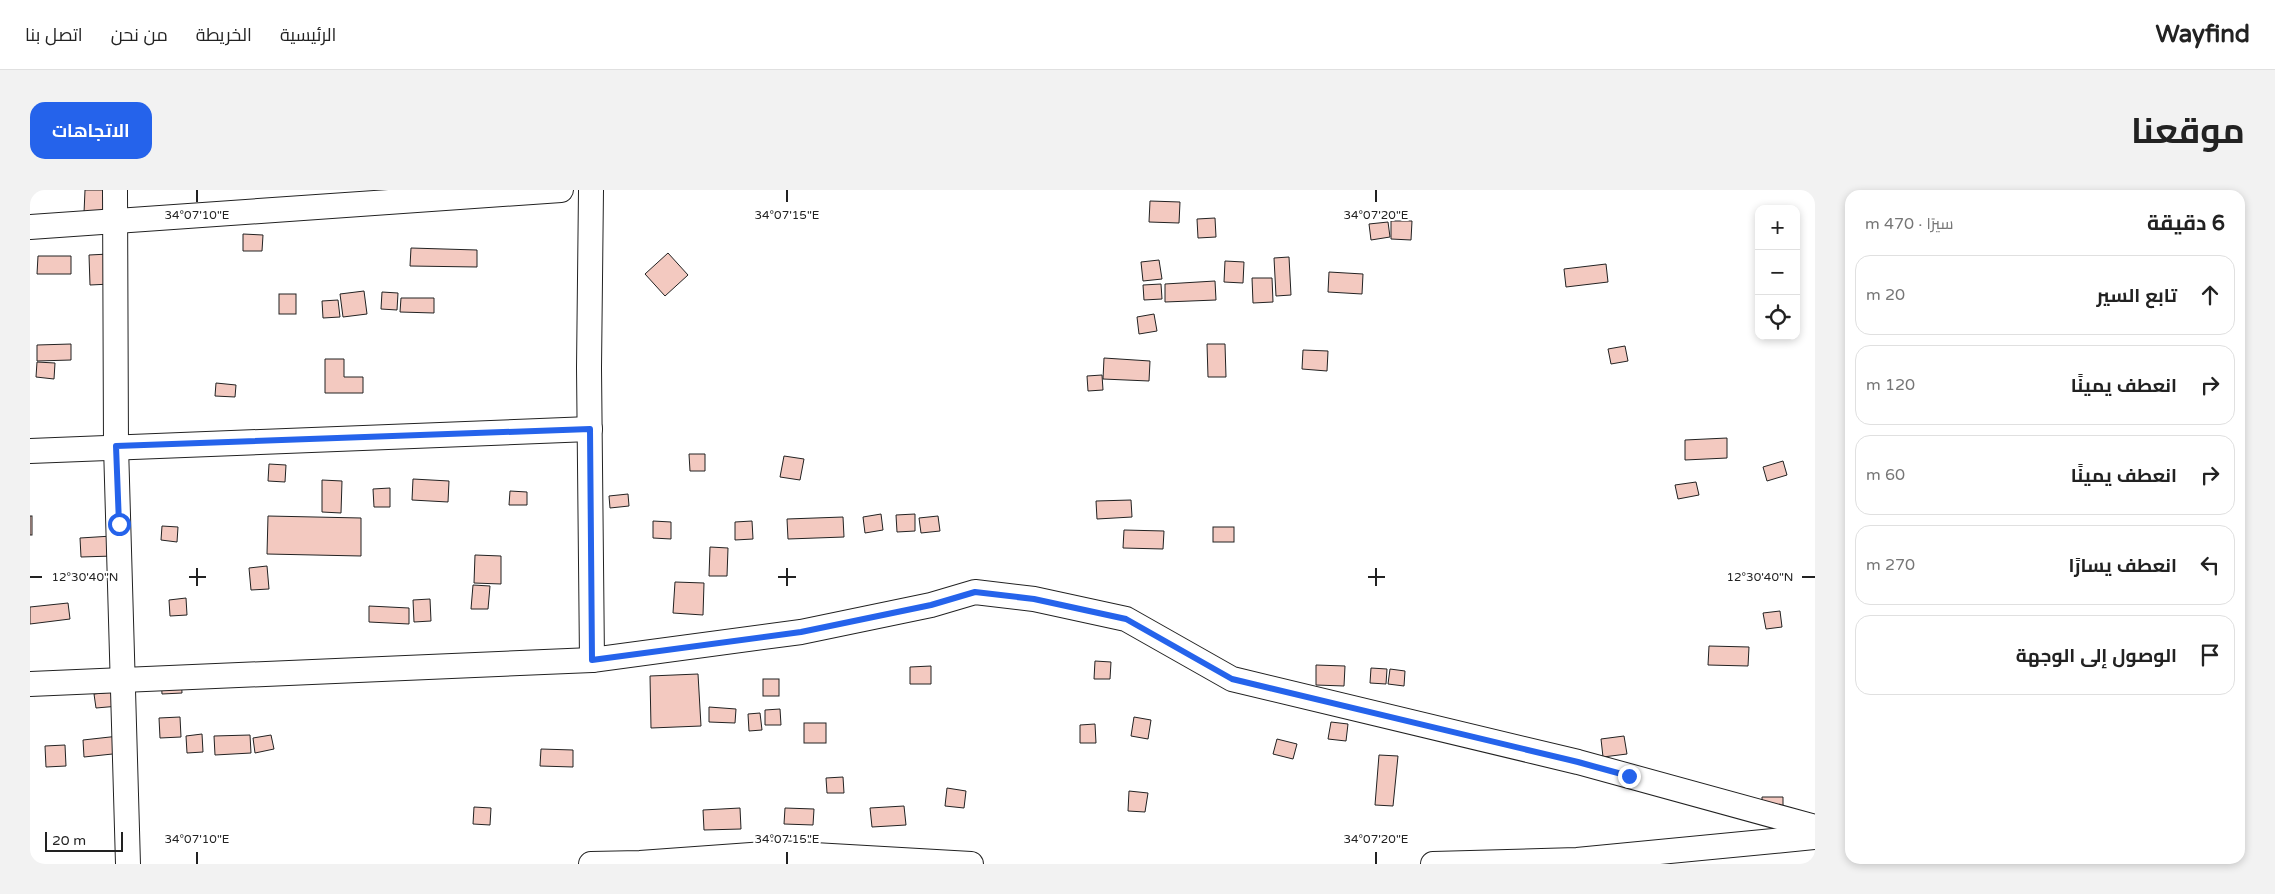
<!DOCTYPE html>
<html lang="ar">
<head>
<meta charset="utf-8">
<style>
  :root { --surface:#fff; --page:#f2f2f2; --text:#222; --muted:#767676; --line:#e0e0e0; --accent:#2563eb }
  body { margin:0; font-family:"Varela Round",Cairo,sans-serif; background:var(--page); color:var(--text); direction:rtl }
  .controls { position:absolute; right:15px; top:15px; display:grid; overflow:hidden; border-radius:10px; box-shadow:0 2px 8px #0003 }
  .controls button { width:45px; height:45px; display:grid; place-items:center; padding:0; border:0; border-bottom:1px solid var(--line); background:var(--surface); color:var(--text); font:25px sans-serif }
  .scale { position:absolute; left:15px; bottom:12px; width:78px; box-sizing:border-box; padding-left:5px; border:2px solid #222; border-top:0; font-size:14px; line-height:18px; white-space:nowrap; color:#222; -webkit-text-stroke:4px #fff; paint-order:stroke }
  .stop { position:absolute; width:15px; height:15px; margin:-11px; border:4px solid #2563eb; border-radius:50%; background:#fff }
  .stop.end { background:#2563eb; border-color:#fff; box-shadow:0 1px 5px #0008 }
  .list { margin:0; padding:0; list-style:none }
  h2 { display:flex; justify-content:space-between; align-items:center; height:65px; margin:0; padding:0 20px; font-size:21px }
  h2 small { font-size:16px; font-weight:400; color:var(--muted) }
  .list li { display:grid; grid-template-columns:32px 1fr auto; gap:15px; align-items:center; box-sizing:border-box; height:80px; margin:0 10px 10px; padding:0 10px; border:1px solid var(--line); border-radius:15px }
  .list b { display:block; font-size:19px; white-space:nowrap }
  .list em { font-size:16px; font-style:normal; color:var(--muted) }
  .icon { flex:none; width:28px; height:28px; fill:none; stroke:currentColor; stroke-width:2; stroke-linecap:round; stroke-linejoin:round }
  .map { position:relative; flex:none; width:1785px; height:674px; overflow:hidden; direction:ltr; border-radius:15px }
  header { display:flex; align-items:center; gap:30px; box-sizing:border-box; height:70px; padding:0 25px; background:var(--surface); border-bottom:1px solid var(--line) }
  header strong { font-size:24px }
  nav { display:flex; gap:28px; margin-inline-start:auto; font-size:18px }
  .intro { display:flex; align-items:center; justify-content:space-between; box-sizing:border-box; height:120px; padding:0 30px }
  h1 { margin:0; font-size:35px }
  .button { padding:12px 22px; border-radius:15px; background:var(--accent); color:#fff; font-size:18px; font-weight:700 }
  main { display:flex; gap:30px; padding:0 30px }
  aside { flex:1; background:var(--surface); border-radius:15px; box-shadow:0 2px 8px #0003 }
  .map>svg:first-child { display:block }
  .building { fill:#f3c9c0; stroke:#222 }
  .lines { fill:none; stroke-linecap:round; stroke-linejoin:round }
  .minor-casing { stroke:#222; stroke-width:26 }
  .minor { stroke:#fff; stroke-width:24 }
  .route { stroke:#2563eb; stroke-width:6 }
  .ticks { fill:none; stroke:#222; stroke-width:2 }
  .ticks-label { font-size:12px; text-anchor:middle; fill:#222; stroke:#fff; stroke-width:4; stroke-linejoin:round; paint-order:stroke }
</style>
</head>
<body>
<header>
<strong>Wayfind</strong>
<nav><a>الرئيسية</a><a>الخريطة</a><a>من نحن</a><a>اتصل بنا</a></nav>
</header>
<div class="intro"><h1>موقعنا</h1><a class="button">الاتجاهات</a></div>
<main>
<aside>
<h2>6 دقيقة<small>سيرًا · 470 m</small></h2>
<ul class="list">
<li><svg class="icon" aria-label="ahead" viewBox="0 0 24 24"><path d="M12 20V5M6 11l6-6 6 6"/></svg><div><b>تابع السير</b></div><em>20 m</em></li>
<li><svg class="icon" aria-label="right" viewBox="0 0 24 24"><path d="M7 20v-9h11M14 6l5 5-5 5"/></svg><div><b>انعطف يمينًا</b></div><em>120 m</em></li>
<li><svg class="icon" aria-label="right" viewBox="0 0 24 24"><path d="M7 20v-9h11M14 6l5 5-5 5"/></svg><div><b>انعطف يمينًا</b></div><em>60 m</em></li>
<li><svg class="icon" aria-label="left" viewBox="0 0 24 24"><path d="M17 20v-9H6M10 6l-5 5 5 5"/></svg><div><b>انعطف يسارًا</b></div><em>270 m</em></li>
<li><svg class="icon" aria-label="arrive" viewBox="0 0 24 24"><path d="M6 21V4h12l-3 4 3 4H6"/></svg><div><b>الوصول إلى الوجهة</b></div></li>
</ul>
</aside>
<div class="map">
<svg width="1785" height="674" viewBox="0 0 1785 674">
  <rect width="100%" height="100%" fill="#fff"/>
  <g class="building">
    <polygon points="55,0 75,0 74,24 54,23"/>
    <polygon points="1120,11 1150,12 1149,33 1119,32"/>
    <polygon points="1185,28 1186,47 1168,48 1167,29"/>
    <polygon points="1361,31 1382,31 1381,50 1361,49"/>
    <polygon points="1358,32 1360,47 1341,50 1339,34"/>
    <polygon points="213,44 233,45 232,61 213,61"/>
    <polygon points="381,58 447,60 447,77 380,76"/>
    <polygon points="638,63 658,85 635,106 615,84"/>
    <polygon points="79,64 81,94 60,95 59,65"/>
    <polygon points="8,66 41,66 41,84 7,84"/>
    <polygon points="1259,67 1261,105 1246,106 1244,68"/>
    <polygon points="1129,70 1132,89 1113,91 1111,72"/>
    <polygon points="1195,71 1214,72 1213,93 1194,92"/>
    <polygon points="1576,74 1578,92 1536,97 1534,79"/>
    <polygon points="1299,82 1333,84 1332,104 1298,102"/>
    <polygon points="1222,88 1242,88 1243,112 1223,113"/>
    <polygon points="1185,91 1186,110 1135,112 1135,94"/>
    <polygon points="1131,94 1132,109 1114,110 1113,95"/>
    <polygon points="334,101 337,124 313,127 310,104"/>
    <polygon points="352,102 368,103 367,120 351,119"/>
    <rect x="249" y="104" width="17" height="20"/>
    <polygon points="371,108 404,108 404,123 370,122"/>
    <polygon points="308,110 310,127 293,128 292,111"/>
    <polygon points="1124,124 1127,141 1109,144 1107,127"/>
    <polygon points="41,154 41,170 7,171 7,155"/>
    <polygon points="1177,154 1195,154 1196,187 1178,187"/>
    <polygon points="1595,156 1598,171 1581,174 1578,159"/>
    <polygon points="1273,160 1298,161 1297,181 1272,179"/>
    <polygon points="1074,168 1120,171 1119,191 1073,189"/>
    <polygon points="295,169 314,169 314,187 333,187 333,203 295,203"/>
    <polygon points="7,172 25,173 24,189 6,187"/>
    <polygon points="1072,185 1073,200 1058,201 1057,186"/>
    <polygon points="186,193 206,195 205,207 185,206"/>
    <polygon points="1697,248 1697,268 1655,270 1655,250"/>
    <polygon points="659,264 675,264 675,281 660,281"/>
    <polygon points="754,266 774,269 770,290 750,287"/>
    <polygon points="1753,271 1757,285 1737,291 1733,277"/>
    <polygon points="239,274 256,275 255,292 238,291"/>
    <polygon points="383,289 419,291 418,312 382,310"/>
    <polygon points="292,290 312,291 311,323 292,322"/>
    <polygon points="1666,292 1669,305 1648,309 1645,295"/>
    <polygon points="360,298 360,317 344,317 343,299"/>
    <polygon points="480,301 497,302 497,315 479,315"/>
    <polygon points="598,304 599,316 580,318 579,306"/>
    <polygon points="1101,310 1102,327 1067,329 1066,311"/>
    <polygon points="851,324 853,340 835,343 833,327"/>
    <polygon points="885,324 885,341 867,342 866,325"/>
    <rect x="0" y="326" width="2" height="19"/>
    <polygon points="238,326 331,328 331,366 237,364"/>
    <polygon points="908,326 910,341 891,343 889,328"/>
    <polygon points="813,327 814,347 758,349 757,329"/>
    <polygon points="623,331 641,332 641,349 623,348"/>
    <polygon points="722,331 723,349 705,350 705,332"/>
    <polygon points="132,336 148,337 147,352 131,350"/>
    <rect x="1183" y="337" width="21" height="15"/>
    <polygon points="1094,340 1134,341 1133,359 1093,358"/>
    <polygon points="82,346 83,366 51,367 50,348"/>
    <polygon points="680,357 698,358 697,386 679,386"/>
    <polygon points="445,365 471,366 471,394 444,393"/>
    <polygon points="237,376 239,399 221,400 219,378"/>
    <polygon points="645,392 674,393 673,425 643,423"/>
    <polygon points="443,395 460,396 458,419 441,419"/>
    <polygon points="156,408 157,425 140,426 139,410"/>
    <polygon points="400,409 401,431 384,432 383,410"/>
    <polygon points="38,413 40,429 0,434 0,417"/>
    <polygon points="339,416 379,418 379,434 339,432"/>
    <polygon points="1750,421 1752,437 1736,439 1733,423"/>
    <polygon points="1679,456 1719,457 1718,476 1678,475"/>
    <polygon points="1065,471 1081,472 1080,489 1064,489"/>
    <polygon points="1286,475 1315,476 1314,496 1286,495"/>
    <polygon points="901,476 901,494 880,494 880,477"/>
    <polygon points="1341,478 1357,479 1356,494 1340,493"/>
    <polygon points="1360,479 1375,481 1374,496 1358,494"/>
    <polygon points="151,484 152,503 132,504 131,485"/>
    <polygon points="668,484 671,536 621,538 620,486"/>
    <rect x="733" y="489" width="16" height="17"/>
    <polygon points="88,501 89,516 66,518 64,504"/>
    <polygon points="679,517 706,519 705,533 679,532"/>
    <polygon points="750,519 751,535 735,535 735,520"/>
    <polygon points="730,523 732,540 719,541 718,524"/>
    <polygon points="150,527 151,547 130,548 129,528"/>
    <polygon points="1104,527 1121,530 1118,549 1101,546"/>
    <polygon points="1301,532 1318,534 1316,551 1298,549"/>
    <rect x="774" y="533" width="22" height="20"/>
    <polygon points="1065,534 1066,553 1050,553 1050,535"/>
    <polygon points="172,544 173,562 157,563 156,546"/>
    <polygon points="220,545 221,563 185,565 184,546"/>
    <polygon points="241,545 244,559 225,563 223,548"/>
    <polygon points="89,546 92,563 54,567 53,550"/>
    <polygon points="1594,546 1597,564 1573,567 1571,549"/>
    <polygon points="1247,549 1267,554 1263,569 1243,564"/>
    <polygon points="35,555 36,576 16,577 15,556"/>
    <polygon points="511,559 543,560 543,577 510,576"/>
    <polygon points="1349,565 1368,566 1363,616 1345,615"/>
    <polygon points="813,587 814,603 797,603 796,588"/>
    <polygon points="917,598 936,601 934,618 915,616"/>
    <polygon points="1099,601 1118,603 1115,622 1098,621"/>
    <polygon points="1732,607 1753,607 1753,618 1732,617"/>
    <polygon points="874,616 876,635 842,637 840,618"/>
    <polygon points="444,617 461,618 460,635 443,634"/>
    <polygon points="710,618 711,639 674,640 673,620"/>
    <polygon points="755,618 784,619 783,635 754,634"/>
  </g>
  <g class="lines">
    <g class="minor-casing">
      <g id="minor">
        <polyline points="85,0 86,256 98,674"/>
        <polyline points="561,0 559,178 562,470"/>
        <polyline points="0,37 531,0"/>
        <polyline points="0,261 560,239"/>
        <polyline points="0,494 562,470 771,442 901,415 945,402 1004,409 1096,429 1202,489 1548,572 1785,637"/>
        <polyline points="561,674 610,673 749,663 941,674"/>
        <polyline points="1403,674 1547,670 1785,647"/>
      </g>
    </g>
    <use href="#minor" class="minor"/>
  </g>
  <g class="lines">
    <polyline class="route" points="89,334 86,256 560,239 562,470 771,442 901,415 945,402 1004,409 1096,429 1202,489 1548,572 1599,586"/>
  </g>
  <path class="ticks" d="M 167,0 L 167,12M 757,0 L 757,12M 1346,0 L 1346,12M 167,378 L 167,396M 757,378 L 757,396M 1346,378 L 1346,396M 0,387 L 12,387M 159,387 L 176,387M 748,387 L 766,387M 1338,387 L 1355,387M 1772,387 L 1785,387M 167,662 L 167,674M 757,662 L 757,674M 1346,662 L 1346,674"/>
  <g class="ticks-label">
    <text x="167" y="29">34°07'10"E</text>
    <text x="757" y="29">34°07'15"E</text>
    <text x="1346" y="29">34°07'20"E</text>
    <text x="55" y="391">12°30'40"N</text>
    <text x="1730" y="391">12°30'40"N</text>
    <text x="167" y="653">34°07'10"E</text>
    <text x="757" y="653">34°07'15"E</text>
    <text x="1346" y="653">34°07'20"E</text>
  </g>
</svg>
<div class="controls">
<button>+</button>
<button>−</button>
<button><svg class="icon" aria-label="locate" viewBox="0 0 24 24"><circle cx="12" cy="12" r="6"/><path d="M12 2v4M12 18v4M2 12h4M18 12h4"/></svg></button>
</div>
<div class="scale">20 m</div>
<div class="stop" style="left:89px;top:334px"></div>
<div class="stop end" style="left:1599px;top:586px"></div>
</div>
</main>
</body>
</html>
